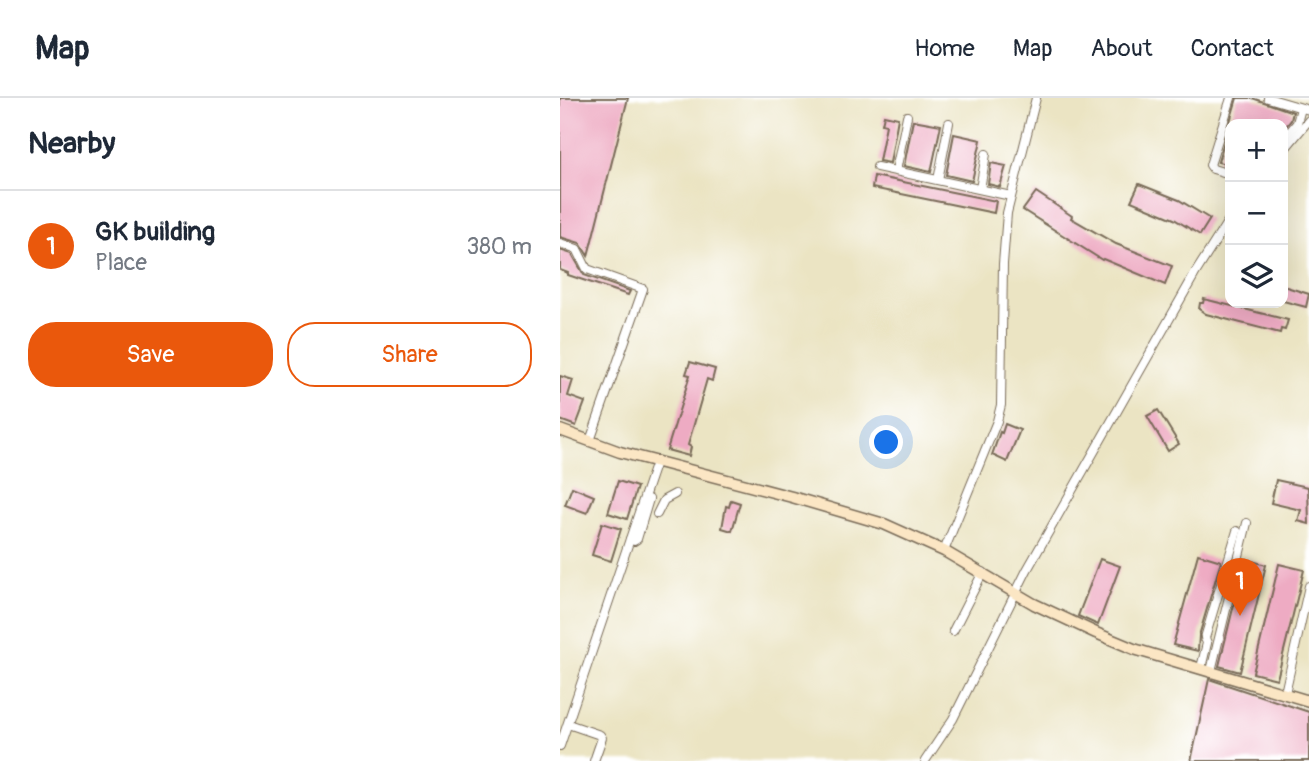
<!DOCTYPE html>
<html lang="en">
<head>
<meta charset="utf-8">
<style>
  :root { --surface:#fff; --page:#f6f6f7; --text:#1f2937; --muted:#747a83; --line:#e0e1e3; --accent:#ea580c }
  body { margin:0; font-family:Pangolin,sans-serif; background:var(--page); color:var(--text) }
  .controls { position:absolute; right:21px; top:21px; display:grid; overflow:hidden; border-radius:14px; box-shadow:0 7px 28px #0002 }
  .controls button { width:63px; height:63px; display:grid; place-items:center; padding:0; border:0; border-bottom:2px solid var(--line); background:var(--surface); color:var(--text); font:35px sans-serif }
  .you { position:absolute; left:327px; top:345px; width:24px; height:24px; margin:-18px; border:5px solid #fff; border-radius:50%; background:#1a73e8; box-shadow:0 0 0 10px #1a73e833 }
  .badge { display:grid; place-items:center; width:46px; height:46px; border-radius:50%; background:var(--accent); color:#fff; font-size:23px; font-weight:700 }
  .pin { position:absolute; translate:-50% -58px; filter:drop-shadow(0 2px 4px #0008) }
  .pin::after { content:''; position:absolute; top:37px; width:24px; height:21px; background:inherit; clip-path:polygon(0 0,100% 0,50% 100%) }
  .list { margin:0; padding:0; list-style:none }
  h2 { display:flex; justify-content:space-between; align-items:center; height:91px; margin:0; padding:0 28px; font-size:30px }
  h2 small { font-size:23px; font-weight:400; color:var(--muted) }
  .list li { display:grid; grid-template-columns:46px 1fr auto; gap:21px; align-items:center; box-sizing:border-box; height:112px; padding:0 28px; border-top:2px solid var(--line) }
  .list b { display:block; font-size:26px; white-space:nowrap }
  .list p { margin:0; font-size:23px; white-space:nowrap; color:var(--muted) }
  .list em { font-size:23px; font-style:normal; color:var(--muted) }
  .actions { display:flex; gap:14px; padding:21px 28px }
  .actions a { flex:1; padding:16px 0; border:2px solid var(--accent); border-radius:28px; text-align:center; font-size:24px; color:var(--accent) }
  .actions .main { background:var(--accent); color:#fff }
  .icon { flex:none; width:38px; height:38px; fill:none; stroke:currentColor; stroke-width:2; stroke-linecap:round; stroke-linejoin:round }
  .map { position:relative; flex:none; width:749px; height:663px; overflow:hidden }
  header { display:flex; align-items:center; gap:42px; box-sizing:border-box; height:98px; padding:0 35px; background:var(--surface); border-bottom:2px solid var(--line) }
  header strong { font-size:33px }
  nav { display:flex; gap:38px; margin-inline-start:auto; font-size:24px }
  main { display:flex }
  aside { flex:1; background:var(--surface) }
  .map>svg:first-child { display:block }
  .building { fill:#eeabc3 }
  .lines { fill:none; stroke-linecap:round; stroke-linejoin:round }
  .street-casing { stroke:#796b58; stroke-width:10 }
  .secondary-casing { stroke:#796b58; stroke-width:13 }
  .street { stroke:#fff; stroke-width:8 }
  .secondary { stroke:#fbe6c4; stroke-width:10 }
</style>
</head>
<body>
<header>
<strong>Map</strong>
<nav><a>Home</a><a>Map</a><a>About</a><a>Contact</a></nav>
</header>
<main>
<aside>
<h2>Nearby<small></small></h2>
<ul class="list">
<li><span class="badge">1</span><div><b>GK building</b><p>Place</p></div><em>380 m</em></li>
</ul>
<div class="actions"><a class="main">Save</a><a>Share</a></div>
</aside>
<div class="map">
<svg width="749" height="663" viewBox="0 0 749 663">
  <rect width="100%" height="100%" fill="#fff"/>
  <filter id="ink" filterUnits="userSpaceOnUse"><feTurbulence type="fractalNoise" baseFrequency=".0143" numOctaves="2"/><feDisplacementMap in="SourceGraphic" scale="14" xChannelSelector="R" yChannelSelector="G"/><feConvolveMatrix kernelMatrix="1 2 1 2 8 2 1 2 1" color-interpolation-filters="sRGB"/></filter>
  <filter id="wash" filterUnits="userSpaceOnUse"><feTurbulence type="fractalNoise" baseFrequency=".00686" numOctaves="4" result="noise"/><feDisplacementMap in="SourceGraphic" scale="28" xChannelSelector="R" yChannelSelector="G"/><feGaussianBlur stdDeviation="1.57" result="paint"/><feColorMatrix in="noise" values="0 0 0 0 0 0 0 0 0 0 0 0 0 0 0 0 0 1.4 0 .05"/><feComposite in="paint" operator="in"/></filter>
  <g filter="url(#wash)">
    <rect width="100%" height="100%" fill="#ebe4c3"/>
    <g id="blocks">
      <g class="building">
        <polygon points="0,0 68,0 28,158 20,145 0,139"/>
        <polygon points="677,0 692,0 733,14 731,22 723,32 723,26 670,26 670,67 658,64"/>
        <polygon points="324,17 338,20 330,65 319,63 326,27 322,26"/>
        <polygon points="353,22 381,27 371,74 344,68"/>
        <polygon points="394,36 421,42 412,83 386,77"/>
        <polygon points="431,65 446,68 440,89 428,86"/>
        <polygon points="314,78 436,103 434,115 312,90"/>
        <polygon points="579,86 619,102 650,121 640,137 614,121 571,103"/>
        <polygon points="476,94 512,118 511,120 556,146 612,168 605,187 543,161 542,162 463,112"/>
        <polygon points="0,152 12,156 24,177 70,193 68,197 8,177 8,175 0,172"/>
        <polygon points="723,188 749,196 746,209 723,203"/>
        <polygon points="644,201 728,222 725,232 721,231 720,235 646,216 639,211 640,205 643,205"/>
        <polygon points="130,264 155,271 152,283 147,281 128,347 131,349 129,358 107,352 130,277 126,276"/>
        <polygon points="0,278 13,282 8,298 25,304 16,328 0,322"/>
        <polygon points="598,312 619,346 608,353 587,318"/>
        <polygon points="445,326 460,332 447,364 432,357 440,334 442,335"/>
        <polygon points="716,382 748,389 749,426 738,423 741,412 711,405"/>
        <polygon points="58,383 77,389 67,421 48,415"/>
        <polygon points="12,389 34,398 27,415 5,407"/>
        <polygon points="171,402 180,405 172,433 162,430 166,408 169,409"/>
        <polygon points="42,425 61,431 51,463 32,457"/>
        <polygon points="638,456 661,463 639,538 638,553 613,547"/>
        <polygon points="540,461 560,468 538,527 518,518"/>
        <polygon points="685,461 706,467 680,574 659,568"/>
        <polygon points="719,466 744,472 717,581 693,575"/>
        <polygon points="649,581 749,614 749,663 631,663"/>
      </g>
    </g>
  </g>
  <g filter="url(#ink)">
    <use href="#blocks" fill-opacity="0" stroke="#796b58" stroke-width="2"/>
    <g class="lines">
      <g class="street-casing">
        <g id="street">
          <polyline points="708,0 749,12"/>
          <polyline points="723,42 737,25 741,10"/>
          <polyline points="723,53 749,22"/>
          <polyline points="317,69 451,98"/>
          <polyline points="336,73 347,18"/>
          <polyline points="670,76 653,71 650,67 671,0"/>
          <polyline points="378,82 389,25"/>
          <polyline points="420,91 426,56"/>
          <polyline points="0,145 17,151 27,171 83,191 30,343"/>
          <polyline points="97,416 104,402 115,396"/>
          <polyline points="70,441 74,443 77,441 89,401"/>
          <polyline points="384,453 437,323 441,307 443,166 447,115 476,0"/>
          <polyline points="393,533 423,474"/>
          <polyline points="641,570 647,545 645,540 677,433"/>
          <polyline points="651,573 687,425"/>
          <polyline points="725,595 749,488"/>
          <polyline points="8,626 40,637 42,640 34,663"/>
          <polyline points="0,648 96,364"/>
          <polyline points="365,663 393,621 467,472 636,174 670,120"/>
        </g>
      </g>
      <g class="secondary-casing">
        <polyline id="secondary" points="0,332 60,354 232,399 324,426 384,453 474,506 536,535 574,551 749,603"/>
      </g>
      <use href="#street" class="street"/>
      <use href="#secondary" class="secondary"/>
    </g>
  </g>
</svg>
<div class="controls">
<button>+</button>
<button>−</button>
<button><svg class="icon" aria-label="layers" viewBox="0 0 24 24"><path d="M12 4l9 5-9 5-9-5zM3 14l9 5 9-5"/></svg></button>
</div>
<div class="you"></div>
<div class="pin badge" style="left:680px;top:518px">1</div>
</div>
</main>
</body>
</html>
